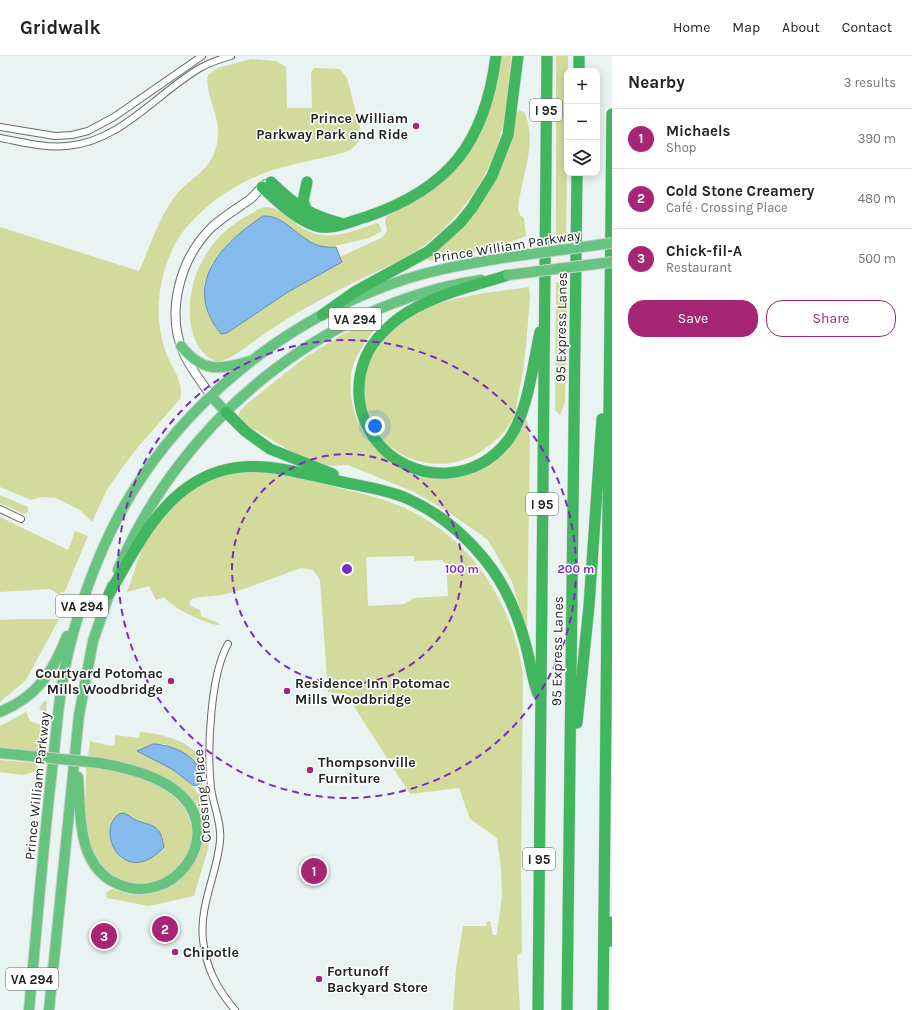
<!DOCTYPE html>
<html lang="en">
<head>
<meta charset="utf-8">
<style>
  :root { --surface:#fff; --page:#f6f6f6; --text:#202124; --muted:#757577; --line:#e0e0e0; --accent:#a62675 }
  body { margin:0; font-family:Karla,sans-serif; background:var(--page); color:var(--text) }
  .controls { position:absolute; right:12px; top:12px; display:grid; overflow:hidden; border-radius:8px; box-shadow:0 2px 10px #0003 }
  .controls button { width:36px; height:36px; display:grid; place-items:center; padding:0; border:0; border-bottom:1px solid var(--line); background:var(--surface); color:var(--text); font:20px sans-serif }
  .you { position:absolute; left:375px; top:370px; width:14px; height:14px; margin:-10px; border:3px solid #fff; border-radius:50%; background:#1a73e8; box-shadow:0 0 0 6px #1a73e833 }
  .badge { display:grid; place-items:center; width:26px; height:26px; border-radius:50%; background:var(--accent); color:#fff; font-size:13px; font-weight:700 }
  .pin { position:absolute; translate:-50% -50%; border:2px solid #fff; box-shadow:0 1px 4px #0006 }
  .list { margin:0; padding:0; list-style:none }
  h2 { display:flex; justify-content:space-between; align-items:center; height:52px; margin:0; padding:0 16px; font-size:17px }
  h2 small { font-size:13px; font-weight:400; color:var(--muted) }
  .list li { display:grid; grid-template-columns:26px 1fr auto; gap:12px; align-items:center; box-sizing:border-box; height:60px; padding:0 16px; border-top:1px solid var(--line) }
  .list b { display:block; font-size:15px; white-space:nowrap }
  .list p { margin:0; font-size:13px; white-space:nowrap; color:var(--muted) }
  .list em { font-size:13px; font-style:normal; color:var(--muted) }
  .actions { display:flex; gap:8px; padding:12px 16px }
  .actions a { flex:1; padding:9px 0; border:1px solid var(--accent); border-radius:16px; text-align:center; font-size:14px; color:var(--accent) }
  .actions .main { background:var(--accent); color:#fff }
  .icon { flex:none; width:22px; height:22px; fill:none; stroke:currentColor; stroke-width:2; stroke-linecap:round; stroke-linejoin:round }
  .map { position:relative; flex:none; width:612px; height:954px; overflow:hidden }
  header { display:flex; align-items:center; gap:24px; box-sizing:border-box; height:56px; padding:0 20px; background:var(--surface); border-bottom:1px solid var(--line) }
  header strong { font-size:19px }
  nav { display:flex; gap:22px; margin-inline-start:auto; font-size:14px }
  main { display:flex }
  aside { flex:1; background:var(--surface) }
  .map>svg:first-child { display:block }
  .green { fill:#d2db9c; fill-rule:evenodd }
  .water { fill:#85baed; stroke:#678db0 }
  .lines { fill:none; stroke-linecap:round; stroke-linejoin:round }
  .minor-casing { stroke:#646c6a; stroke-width:8 }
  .tertiary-casing { stroke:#646c6a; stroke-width:10 }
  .trunk-casing { stroke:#cecfcf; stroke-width:12 }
  .motorway-casing { stroke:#cecfcf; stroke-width:12 }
  .minor { stroke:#fff; stroke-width:6 }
  .tertiary { stroke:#fff; stroke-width:8 }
  .trunk { stroke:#67c47e; stroke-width:10 }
  .motorway { stroke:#41b65e; stroke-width:11 }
  .trunk-bridge-casing { stroke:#cecfcf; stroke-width:12; stroke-linecap:butt }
  .trunk-bridge { stroke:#67c47e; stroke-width:10 }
  .ring { fill:none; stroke:#7b2cbf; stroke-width:2; stroke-dasharray:7 5 }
  .poi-dot { fill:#a62675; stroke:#fff; stroke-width:1.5 }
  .labels { text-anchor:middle; stroke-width:3; stroke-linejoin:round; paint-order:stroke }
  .shield { fill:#fff; stroke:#646665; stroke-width:1 }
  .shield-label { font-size:13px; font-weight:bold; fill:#212423 }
  .poi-label { font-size:14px; font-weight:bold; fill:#212423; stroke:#fff; text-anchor:start }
  .street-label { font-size:14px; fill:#212423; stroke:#fff }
  .centre { fill:#7b2cbf; stroke:#fff; stroke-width:2 }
  .ring-label { font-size:12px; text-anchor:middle; font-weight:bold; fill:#7b2cbf; stroke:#fff; stroke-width:3; stroke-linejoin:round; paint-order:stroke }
</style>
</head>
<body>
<header>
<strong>Gridwalk</strong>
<nav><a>Home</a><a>Map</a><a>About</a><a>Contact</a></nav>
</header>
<main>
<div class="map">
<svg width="612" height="954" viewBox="0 0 612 954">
  <rect width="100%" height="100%" fill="#e9f3f1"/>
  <g class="green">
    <path d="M 501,0 L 511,0 C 509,23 507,46 503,69 C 493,122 450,179 402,203 C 373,218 342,231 313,248 C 296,257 280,267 264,278 C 249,288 235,302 218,306 C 199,299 192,282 190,263 C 187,220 209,180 247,160 C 253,157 260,151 266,151 C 278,151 289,162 298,169 C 323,188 350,177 376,167 L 379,168 L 382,175 L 369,182 L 327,192 L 302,182 L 284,167 L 270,160 L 263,160 L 229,186 L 211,209 L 204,229 L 227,277 L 288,236 L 341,206 L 340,201 L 383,181 L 387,174 L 385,165 L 386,161 L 425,139 L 439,129 L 466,100 L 469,98 C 488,66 496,37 501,0 Z"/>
    <polygon points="556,0 568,0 566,182 556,183"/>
    <path d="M 251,3 L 276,5 L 286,11 L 287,52 L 312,52 L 311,16 L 314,12 L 340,13 L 347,22 L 362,79 C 360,85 354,92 348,95 C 340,98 330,100 322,102 C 300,107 276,111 255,121 C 224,134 186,163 172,194 C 157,229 154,261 166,297 C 172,313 184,325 180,343 L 138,391 L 122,412 L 106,435 L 92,466 L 80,454 L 56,442 L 41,441 L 31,444 L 0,431 L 0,171 L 139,215 C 149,193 157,167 171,146 C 187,120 213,119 218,82 C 221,62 204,37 208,19 L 218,12 Z"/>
    <path d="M 519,54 L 524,56 C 539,85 520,124 518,154 L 520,159 L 524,162 L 526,180 L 497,191 L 430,205 L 426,202 L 492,128 L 507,98 L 515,60 Z"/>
    <polygon points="556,226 567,226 565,346 560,359 555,354"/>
    <path d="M 529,231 L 530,241 C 527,274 526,308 518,340 C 517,347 516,357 512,364 C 505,378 489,391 475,399 C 443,416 401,408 378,378 C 375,374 370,368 368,363 C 354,322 371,284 407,262 C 444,240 488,237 529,231 Z"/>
    <path d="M 375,265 L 378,269 C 367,283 353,301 351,320 C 344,383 406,439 469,418 C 476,415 516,372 525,363 L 527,364 L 530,381 L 527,577 L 512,526 L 488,484 L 447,455 L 414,436 L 348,409 L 330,410 L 297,399 L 242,366 L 238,360 L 240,355 L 248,347 L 303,303 L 343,278 Z"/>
    <path d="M 241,415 C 254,415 268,414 280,417 C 300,420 320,427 339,432 C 360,437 381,442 400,450 C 470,480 512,544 523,618 L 521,818 L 522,896 L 517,900 L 520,954 L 453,954 L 456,913 L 463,870 L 486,870 L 487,865 L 490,865 L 493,879 L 496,879 L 497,877 L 502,840 L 501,812 L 497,782 L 470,763 L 459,732 L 410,738 L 346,638 L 328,636 L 320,524 L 313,514 L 301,512 L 244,533 L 222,539 L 194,542 L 189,545 L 190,550 L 200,554 L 201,560 L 219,567 L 219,569 C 207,569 171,551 164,541 L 156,544 L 149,530 L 127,536 L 143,490 L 161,460 L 205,424 ZM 414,500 L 414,505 L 442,504 L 446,508 L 448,540 L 414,542 L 404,548 L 368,550 L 366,501 Z"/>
    <polygon points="0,439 28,451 28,456 24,458 0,447"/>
    <polygon points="0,461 68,494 75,475 88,480 65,535 58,538 50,533 0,536"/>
    <polygon points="22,563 59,563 26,624 0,646 0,564"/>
    <polygon points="47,645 46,657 39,653 43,646"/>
    <polygon points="26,656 30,665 41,669 45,673 43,697 0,693 0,670"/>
    <path d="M 140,676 C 158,677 191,684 200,703 C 204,710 203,720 203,727 L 201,730 L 198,729 L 200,725 L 165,688 L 153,688 L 138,695 C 158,705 186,716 197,737 L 204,739 L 209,767 L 210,782 L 208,793 L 194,840 L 149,850 L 107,842 L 106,837 L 112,833 C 120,835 127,839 136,839 C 152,840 180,830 187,814 C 193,802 195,776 198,762 L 151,716 L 122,706 L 88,701 L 90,685 L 111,690 L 115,688 L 115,679 L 139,682 Z"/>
    <polygon points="0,704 36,707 38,712 37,715 23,719 0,716"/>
    <path d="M 86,711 C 118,714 155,721 178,745 C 217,786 166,847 117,823 C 109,819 99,812 95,803 C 80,772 87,743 86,711 ZM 132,760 L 136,764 L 157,772 L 162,782 L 135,807 C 116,805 111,789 110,772 Z"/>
  </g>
  <g class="water">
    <path d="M 263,160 C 291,159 302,195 336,191 L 342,206 L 288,236 L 227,277 L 221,278 C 181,229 221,188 263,160 Z"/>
    <path d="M 153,688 C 172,688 209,703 198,729 L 194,730 L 172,713 L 137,695 Z"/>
    <path d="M 124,757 C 129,759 133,763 138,765 C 157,771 160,770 164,791 C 125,834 94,776 119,758 Z"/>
  </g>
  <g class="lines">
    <g class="minor-casing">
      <g id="minor">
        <polyline points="0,71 55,80 72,79 88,75 114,61 202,0"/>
        <path d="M 0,82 C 22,86 44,92 67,90 C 120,86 156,38 200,12 C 209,7 220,3 231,0"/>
        <polyline points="0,453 21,463"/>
        <path d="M 228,588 C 210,619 207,696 211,732 C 213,749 222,767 220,785 C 217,818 199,850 203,884 C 206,912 217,933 235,954"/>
      </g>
    </g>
    <g class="tertiary-casing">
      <path id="tertiary" d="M 212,341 C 202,327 191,313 184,298 C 165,257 180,202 212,171 C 223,161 236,153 249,144 C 255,140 259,132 266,128"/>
    </g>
    <g class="trunk-casing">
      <g id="trunk">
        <path d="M 181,290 C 202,317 221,314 250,305"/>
        <polyline points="212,341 226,356"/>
        <path d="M 118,514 C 180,366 322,248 481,224"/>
        <path d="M 0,656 C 37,641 53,616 67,580"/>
        <polyline points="0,697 30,700"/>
        <path d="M 78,721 C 80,745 79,780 90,801 C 96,813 105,823 118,828 C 171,852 224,784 183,741 C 163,720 127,712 100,707"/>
        <path d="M 29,954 C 37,871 43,789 53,706 C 57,668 60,630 69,593 C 79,553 93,512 111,475 C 164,366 265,277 378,233 C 420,216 464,208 509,201"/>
        <polyline points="49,954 79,659 93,585 112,530"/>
      </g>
    </g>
    <g class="motorway-casing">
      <g id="motorway">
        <polyline points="579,15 579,0"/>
        <path d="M 271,126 C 293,148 309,159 340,167"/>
        <path d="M 262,131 C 277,145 296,164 316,170 C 331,175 351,165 366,161 C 449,133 485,87 496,0"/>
        <polyline points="307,155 303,145 307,126"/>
        <path d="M 508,219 C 471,231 431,239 399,262 C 385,273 371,287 365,303 C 342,361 387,421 448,417 C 473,415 494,403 509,383 C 528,356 533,308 540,276"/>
        <polyline points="322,259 356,235 429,195 460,167 472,152 492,120 508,79 518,0"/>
        <polyline points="226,356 245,375 270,393 333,418"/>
        <path d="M 109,538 C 131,501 152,456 188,431 C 237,396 285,414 338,425 C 360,430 385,433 406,442 C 440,457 470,483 492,513 C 509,537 520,565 527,594 C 531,609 532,623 538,638"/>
        <polyline points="577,667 589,550 602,363"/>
        <polyline points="610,885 612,866"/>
        <polyline points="538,954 547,0"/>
        <polyline points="567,954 577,117"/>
        <polyline points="603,954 612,58"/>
      </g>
    </g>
    <use href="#minor" class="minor"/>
    <use href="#tertiary" class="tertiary"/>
    <use href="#trunk" class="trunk"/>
    <use href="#motorway" class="motorway"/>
    <g class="trunk-bridge-casing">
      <g id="trunk-bridge">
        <polyline points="509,201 612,187"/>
        <polyline points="508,219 612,206"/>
        <polyline points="30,700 100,707"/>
      </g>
    </g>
    <use href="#trunk-bridge" class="trunk-bridge"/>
  </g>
  <g class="ring">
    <circle cx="347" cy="513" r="115"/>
    <circle cx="347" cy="513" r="229"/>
  </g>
  <g class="poi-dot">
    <circle cx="416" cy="70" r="4"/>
    <circle cx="171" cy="625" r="4"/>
    <circle cx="287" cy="635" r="4"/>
    <circle cx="310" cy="714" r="4"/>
    <circle cx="175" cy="896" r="4"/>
    <circle cx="319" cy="923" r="4"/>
  </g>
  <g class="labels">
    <g class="shield">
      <rect x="530" y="43" width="32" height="22" rx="3"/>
      <rect x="329" y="252" width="52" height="22" rx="3"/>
      <rect x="526" y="437" width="32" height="22" rx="3"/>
      <rect x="56" y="539" width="52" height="22" rx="3"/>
      <rect x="523" y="792" width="32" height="22" rx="3"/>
      <rect x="6" y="912" width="52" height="22" rx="3"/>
    </g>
    <g class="shield-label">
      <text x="546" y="59">I 95</text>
      <text x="355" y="268">VA 294</text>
      <text x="542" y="453">I 95</text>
      <text x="82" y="555">VA 294</text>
      <text x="539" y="808">I 95</text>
      <text x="32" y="928">VA 294</text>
    </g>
    <g class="poi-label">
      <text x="408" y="67" text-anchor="end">Prince William<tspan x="408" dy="16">Parkway Park and Ride</tspan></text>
      <text x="163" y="622" text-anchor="end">Courtyard Potomac<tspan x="163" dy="16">Mills Woodbridge</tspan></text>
      <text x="295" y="632">Residence Inn Potomac<tspan x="295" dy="16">Mills Woodbridge</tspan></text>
      <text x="318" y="711">Thompsonville<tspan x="318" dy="16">Furniture</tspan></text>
      <text x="183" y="901">Chipotle</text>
      <text x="327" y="920">Fortunoff<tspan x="327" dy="16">Backyard Store</tspan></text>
    </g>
    <g class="street-label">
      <text transform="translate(507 190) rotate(-9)" y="5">Prince William Parkway</text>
      <text transform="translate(561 271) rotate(-89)" y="5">95 Express Lanes</text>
      <text transform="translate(557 595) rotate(-89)" y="5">95 Express Lanes</text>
      <text transform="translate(37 730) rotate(-84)" y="5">Prince William Parkway</text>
      <text transform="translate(202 740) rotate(-95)" y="5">Crossing Place</text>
    </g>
  </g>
  <circle cx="347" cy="513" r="6" class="centre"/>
  <g class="ring-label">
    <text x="462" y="517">100 m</text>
    <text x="576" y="517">200 m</text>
  </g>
</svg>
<div class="controls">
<button>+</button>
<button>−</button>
<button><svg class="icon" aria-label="layers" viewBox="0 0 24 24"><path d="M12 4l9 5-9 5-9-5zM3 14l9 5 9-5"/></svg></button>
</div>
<div class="you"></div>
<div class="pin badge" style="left:314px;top:815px">1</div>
<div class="pin badge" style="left:165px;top:873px">2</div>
<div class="pin badge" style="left:104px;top:880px">3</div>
</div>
<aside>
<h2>Nearby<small>3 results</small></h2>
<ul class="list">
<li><span class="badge">1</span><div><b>Michaels</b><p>Shop</p></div><em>390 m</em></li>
<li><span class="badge">2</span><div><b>Cold Stone Creamery</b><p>Café · Crossing Place</p></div><em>480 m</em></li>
<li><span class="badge">3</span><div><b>Chick-fil-A</b><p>Restaurant</p></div><em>500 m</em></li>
</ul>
<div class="actions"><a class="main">Save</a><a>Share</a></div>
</aside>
</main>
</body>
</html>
